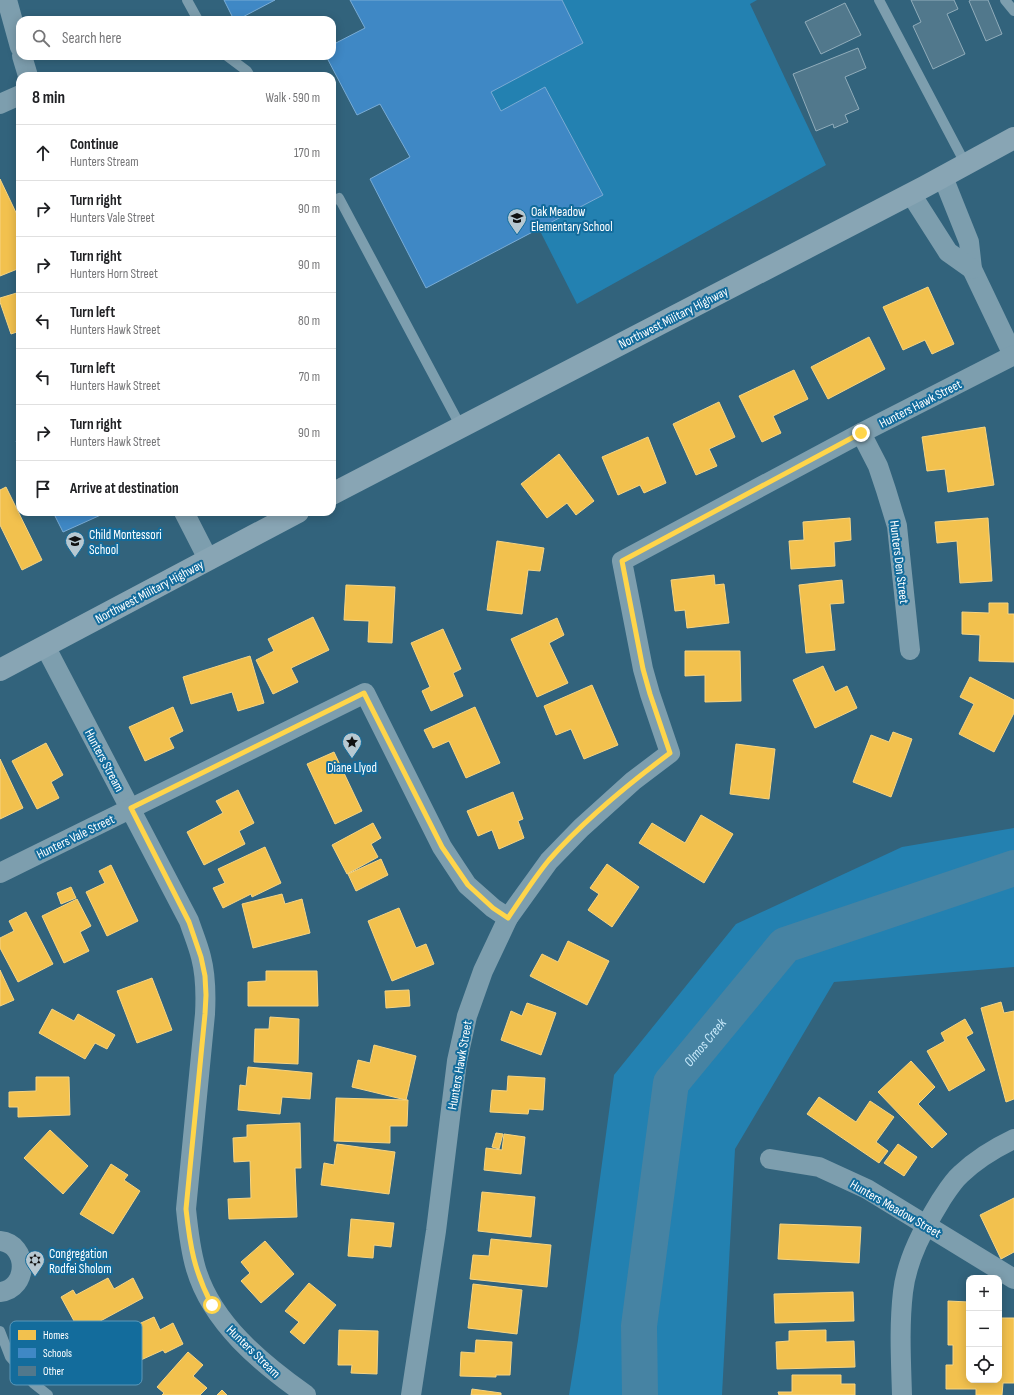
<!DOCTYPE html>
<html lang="en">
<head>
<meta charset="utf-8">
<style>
  :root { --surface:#fff; --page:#f2f2f2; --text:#202124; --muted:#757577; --line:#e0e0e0 }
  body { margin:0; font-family:"Sofia Sans Condensed",sans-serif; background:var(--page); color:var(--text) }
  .controls { position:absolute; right:12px; bottom:12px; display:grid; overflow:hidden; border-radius:8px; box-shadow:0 2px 10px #0003 }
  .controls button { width:36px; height:36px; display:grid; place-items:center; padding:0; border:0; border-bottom:1px solid var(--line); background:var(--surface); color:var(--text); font:20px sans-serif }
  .stop { position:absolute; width:12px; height:12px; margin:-9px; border:3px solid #ffd54a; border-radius:50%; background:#fff }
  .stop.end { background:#ffd54a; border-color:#fff; box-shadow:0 1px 4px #0008 }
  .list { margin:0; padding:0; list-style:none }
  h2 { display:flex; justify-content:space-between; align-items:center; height:52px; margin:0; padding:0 16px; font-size:17px }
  h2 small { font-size:13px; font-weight:400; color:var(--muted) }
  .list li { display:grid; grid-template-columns:26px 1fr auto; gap:12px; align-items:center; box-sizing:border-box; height:56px; padding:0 16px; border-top:1px solid var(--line) }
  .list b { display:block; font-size:15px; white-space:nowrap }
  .list p { margin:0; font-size:13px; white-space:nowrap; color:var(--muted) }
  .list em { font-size:13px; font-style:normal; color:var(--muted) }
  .icon { flex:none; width:22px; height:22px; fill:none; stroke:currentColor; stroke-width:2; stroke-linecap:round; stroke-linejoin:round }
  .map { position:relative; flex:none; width:1014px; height:1395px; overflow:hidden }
  .search { position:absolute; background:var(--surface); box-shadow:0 2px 10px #0003; left:16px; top:16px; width:320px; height:44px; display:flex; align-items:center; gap:10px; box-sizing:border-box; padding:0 14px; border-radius:12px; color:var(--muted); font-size:15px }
  .panel { position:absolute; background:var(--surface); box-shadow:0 2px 10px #0003; left:16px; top:72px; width:320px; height:444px; border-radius:12px }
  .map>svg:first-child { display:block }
  .green { fill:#2381b1 }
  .homes { fill:#f2c14e; stroke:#f6d483 }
  .schools { fill:#3f88c5; stroke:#79acd6 }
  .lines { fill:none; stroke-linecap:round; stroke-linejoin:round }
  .river { stroke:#4683a3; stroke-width:36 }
  .building { fill:#51788c; stroke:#91adbb }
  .lane { stroke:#7d9eae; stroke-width:10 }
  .street { stroke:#7d9eae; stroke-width:20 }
  .primary { stroke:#88a5b4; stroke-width:22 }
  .route { stroke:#ffd54a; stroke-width:5 }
  .labels { text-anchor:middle; stroke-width:4; stroke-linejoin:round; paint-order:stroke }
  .poi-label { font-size:13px; fill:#fff; stroke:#136c9c; text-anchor:start }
  .street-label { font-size:13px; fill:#fff; stroke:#136c9c }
  .water-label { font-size:14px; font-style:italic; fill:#c8eafb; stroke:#136c9c }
  .key { fill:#136c9c; stroke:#5a98ba; stroke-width:1 }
  .key-label { font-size:11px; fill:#fff }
</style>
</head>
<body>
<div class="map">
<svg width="1014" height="1395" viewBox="0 0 1014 1395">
  <rect width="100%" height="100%" fill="#32637c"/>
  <g class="green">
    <polygon points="562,0 757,0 750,4 826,165 577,304 539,229 603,195 545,87 501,111 491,92 583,43"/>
    <polygon points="1014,828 1014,967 834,982 735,1149 722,1395 569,1395 578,1340 614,1075 736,924 902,847"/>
  </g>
  <g class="homes">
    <polygon points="0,179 20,221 20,268 0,276"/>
    <polygon points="928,287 954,344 932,354 925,340 903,350 883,307"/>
    <polygon points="20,292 20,331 11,334 0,302 0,298"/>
    <polygon points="869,337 885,369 828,399 811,367"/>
    <polygon points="794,370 808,399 773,416 781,433 762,442 739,396"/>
    <polygon points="719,402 735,437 709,449 717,466 696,475 673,424"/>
    <polygon points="985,427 994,485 948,492 945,469 927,471 922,437"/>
    <polygon points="648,437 666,483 644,493 640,485 618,495 602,457"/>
    <polygon points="559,454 594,501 576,515 567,503 547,518 521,484"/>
    <polygon points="6,487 42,560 22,570 0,525 0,490"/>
    <polygon points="850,518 851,540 834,542 835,566 791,569 789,541 804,540 803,522"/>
    <polygon points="988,518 992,581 960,583 957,541 937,543 935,522"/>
    <polygon points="497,541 544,548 540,571 528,570 522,614 487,610"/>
    <polygon points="714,575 715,585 724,584 729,623 687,628 685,610 675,611 671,580"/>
    <polygon points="842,580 844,603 830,604 835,650 806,653 799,585"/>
    <polygon points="346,585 395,587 392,643 368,642 369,621 344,620"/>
    <polygon points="989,603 1008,603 1008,614 1014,614 1014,662 979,661 980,635 962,634 962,612 989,613"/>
    <polygon points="313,617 329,650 291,668 298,682 273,694 256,660 274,651 268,639"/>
    <polygon points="557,618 564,635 549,643 568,683 537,697 511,639"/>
    <polygon points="443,629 461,669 453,673 463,696 431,711 422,691 430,687 411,643"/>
    <polygon points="685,651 740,651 741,701 705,702 705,675 685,676"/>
    <polygon points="250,656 264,703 238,711 232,692 191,704 183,677"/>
    <polygon points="823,666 835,692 847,686 857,708 815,728 793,680"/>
    <polygon points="970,677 1014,700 1014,713 994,752 959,734 974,704 960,697"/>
    <polygon points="592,685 618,745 584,759 571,729 556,735 544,706"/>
    <polygon points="173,707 183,731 169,738 174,748 145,761 129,727"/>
    <polygon points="475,707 500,763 466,778 449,741 433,748 424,730"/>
    <polygon points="893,732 912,739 891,797 853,782 871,735 889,742"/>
    <polygon points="46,743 63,775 51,782 59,798 37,809 12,761"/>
    <polygon points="736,744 775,749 769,799 730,794"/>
    <polygon points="334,752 362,811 335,824 307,764"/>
    <polygon points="0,759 23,808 0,819"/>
    <polygon points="238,790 254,823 239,831 245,844 204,865 187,832 223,813 216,801"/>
    <polygon points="513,792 523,819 518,821 524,838 499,849 492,830 478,836 467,811"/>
    <polygon points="701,815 733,834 704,883 639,843 652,823 685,843"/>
    <polygon points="373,823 381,838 371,844 378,857 347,874 332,845"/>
    <polygon points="265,847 281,883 252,897 251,894 223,908 213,888 225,883 218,869"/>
    <polygon points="381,859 388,875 356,891 348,874"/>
    <polygon points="607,864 639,887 612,927 588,910 599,894 590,888"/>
    <polygon points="111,865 138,921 107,936 86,892 105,883 99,871"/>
    <polygon points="71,887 76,898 61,904 57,893"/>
    <polygon points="282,894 285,904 302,899 310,933 253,948 242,904"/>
    <polygon points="77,899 91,926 80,932 89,951 64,963 42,916"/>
    <polygon points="399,908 416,948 426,944 434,964 392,981 368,921"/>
    <polygon points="26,912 53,964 18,982 0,948 0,938 14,931 9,921"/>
    <polygon points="568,941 609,961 587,1005 530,976 542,954 558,962"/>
    <polygon points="0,970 14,1000 0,1006"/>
    <polygon points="266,971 317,971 318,1006 248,1006 248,982 266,981"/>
    <polygon points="152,978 172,1030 137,1043 117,991"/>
    <polygon points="409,990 410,1006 386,1008 385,991"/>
    <polygon points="1001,1002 1004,1013 1014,1011 1014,1099 1006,1102 981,1008"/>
    <polygon points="527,1003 556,1013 541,1055 501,1040 511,1011 522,1016"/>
    <polygon points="52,1009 74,1021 78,1014 115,1035 107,1049 95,1043 85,1059 39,1033"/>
    <polygon points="270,1017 299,1019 298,1064 254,1062 255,1029 269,1029"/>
    <polygon points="965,1019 973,1033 966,1037 985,1070 949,1091 927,1051 945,1041 941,1033"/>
    <polygon points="374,1045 416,1056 406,1100 352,1087 358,1060 370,1063"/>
    <polygon points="911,1061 935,1087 918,1104 947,1134 932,1148 878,1092"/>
    <polygon points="248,1067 312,1073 310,1099 282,1097 280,1114 238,1110 240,1085 246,1086"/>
    <polygon points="508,1076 545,1078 543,1110 529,1109 528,1114 490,1112 492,1090 507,1091"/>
    <polygon points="36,1077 69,1077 70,1115 18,1117 18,1107 9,1107 9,1092 36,1091"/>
    <polygon points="819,1097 856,1122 870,1101 894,1117 876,1142 888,1151 879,1163 807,1114"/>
    <polygon points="336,1098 408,1100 407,1126 390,1126 390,1143 334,1141"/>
    <polygon points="300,1123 301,1168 295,1168 297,1217 229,1219 228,1199 251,1198 250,1161 234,1162 233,1138 247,1137 247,1125"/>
    <polygon points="50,1130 88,1166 63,1194 24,1158"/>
    <polygon points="496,1133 503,1134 499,1149 492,1147"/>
    <polygon points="504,1134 525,1137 521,1174 484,1170 486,1148 502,1150"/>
    <polygon points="337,1144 395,1152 389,1194 321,1185 324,1163 334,1165"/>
    <polygon points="898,1144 917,1157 904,1176 884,1163"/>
    <polygon points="111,1164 128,1175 124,1180 140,1191 113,1234 80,1214"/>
    <polygon points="482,1192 535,1197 531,1237 478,1231"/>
    <polygon points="1014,1198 1014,1252 1001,1259 980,1215"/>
    <polygon points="351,1219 394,1223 391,1247 374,1245 373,1258 348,1256"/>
    <polygon points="780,1224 861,1227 859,1263 778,1259"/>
    <polygon points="491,1239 551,1245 547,1287 470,1279 473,1255 489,1256"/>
    <polygon points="265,1241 294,1274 261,1303 241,1281 250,1273 241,1262"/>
    <polygon points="108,1278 114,1289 133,1278 143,1298 80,1332 61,1297 73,1290 76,1295"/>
    <polygon points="309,1283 336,1305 304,1344 290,1332 299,1322 285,1311"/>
    <polygon points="473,1284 522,1290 517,1334 468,1328"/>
    <polygon points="853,1292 854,1321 775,1323 774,1294"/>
    <polygon points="948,1301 969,1302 969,1380 999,1380 999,1318 1014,1318 1014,1383 1003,1383 1002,1395 976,1395 976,1389 946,1389 946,1365 953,1365 953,1345 948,1345"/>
    <polygon points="154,1317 160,1330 173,1323 183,1344 165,1353 163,1350 123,1368 108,1338"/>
    <polygon points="339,1330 378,1331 377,1374 351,1373 352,1365 338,1365"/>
    <polygon points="826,1330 826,1342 854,1341 855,1367 777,1369 776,1342 789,1341 789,1331"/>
    <polygon points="476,1340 512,1342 510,1375 496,1375 496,1377 460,1376 461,1352 475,1353"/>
    <polygon points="188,1352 203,1365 193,1376 207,1388 200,1395 162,1395 164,1393 157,1387"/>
    <polygon points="792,1375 841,1375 841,1384 855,1384 855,1395 779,1395 778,1392 792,1392"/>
    <polygon points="472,1389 501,1393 501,1395 471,1395"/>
    <polygon points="222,1390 227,1395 217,1395"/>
  </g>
  <g class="schools">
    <polygon points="224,0 275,0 237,20 234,20"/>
    <polygon points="350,0 562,0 583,43 491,92 501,111 545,87 603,195 426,288 370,179 410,157 380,104 357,115 326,56 332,56 332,45 365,28"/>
    <polygon points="20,439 20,448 16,441"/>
    <polygon points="53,512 102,512 103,514 63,532"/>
  </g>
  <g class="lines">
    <path class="river" id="s1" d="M 640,1395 L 639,1326 L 671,1083 L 785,945 L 1014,868"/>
  </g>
  <g class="building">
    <polygon points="911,0 954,0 958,9 947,14 965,54 933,69 913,26 921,22"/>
    <polygon points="971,0 988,0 1002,34 986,41 969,1"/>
    <polygon points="845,3 861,35 821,54 805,22"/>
    <polygon points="858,48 866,68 845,77 859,109 845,115 848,122 834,128 833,124 816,131 793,74"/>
  </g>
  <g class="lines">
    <g class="lane">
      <polyline points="187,0 198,20"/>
      <polyline points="879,0 966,165"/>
      <polyline points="1005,0 1014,11"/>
      <polyline points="227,56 247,71 250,76"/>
      <polyline points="332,201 339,198 461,427"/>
      <polyline points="0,1331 10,1357 33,1383 48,1395"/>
    </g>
    <g class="street">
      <polyline points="7,0 20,47"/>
      <polyline points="22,56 28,76"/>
      <polyline points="0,104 20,95"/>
      <polyline points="943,177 969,242 972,269 1013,355"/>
      <polyline points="911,194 948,252 972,269"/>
      <polyline points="861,433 878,466 886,490 897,526 910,650"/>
      <polyline points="184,512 208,559"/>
      <path d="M 45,646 L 189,921 C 193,933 198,945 201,957 C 206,976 206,995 205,1014 L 186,1209 C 188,1229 190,1249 196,1269 C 212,1323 261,1363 306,1395"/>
      <polyline points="0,873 365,693 442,847 467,885 493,908 508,918"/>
      <polyline points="770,1159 819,1167 867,1189 1014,1279"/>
      <path d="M 0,1241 C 29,1244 29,1289 0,1292"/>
      <polyline points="411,1395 436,1231 457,1061 467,1016 483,971 508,918 549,861 581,828 633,781 670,753 650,694 643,669 622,561 861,433 1014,355"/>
      <path d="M 902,1395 C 901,1361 899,1326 903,1292 C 907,1258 924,1228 941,1200 C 947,1191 953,1181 961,1174 C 977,1159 995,1148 1014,1139"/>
    </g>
    <g class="primary">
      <polyline points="332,494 924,187 1014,138"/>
      <polyline points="0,670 298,512"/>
    </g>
  </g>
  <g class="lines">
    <path class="route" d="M 212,1305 C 194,1271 190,1246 186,1209 L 205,1014 L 206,995 L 205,976 L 201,957 L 189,922 L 131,808 L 364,693 L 442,847 L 468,885 L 493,908 L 508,918 C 521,899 534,878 549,860 C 584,820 627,785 670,753 L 650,694 L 643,669 L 622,561 L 861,433"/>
  </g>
  <defs>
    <g id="school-pin" transform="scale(1)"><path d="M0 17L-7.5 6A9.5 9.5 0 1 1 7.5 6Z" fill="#b7c8d1" stroke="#136c9c"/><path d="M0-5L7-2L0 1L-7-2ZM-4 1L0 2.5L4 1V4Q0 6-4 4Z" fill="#111"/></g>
    <g id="sight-pin" transform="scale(1)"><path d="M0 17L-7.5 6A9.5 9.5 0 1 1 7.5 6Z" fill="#b7c8d1" stroke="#136c9c"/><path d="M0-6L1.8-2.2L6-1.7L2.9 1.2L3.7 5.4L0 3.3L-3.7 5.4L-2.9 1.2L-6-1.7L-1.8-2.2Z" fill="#111"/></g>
    <g id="synagogue-pin" transform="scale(1)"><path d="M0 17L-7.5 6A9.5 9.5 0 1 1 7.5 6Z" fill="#b7c8d1" stroke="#136c9c"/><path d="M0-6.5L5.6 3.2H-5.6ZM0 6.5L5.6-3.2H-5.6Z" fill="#111"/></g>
  </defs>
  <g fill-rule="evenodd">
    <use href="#school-pin" x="517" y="218"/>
    <use href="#school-pin" x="75" y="541"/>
    <use href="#sight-pin" x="352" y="742"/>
    <use href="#synagogue-pin" x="35" y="1260"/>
  </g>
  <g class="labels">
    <g class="poi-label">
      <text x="531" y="216">Oak Meadow<tspan x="531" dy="15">Elementary School</tspan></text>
      <text x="89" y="539">Child Montessori<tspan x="89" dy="15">School</tspan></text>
      <text x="352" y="772" text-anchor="middle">Diane Llyod</text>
      <text x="49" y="1258">Congregation<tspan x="49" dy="15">Rodfei Sholom</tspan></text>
    </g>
    <g class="street-label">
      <text transform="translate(673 317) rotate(-27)" y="5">Northwest Military Highway</text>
      <text transform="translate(920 403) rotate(-27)" y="5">Hunters Hawk Street</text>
      <text transform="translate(900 562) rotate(83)" y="5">Hunters Den Street</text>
      <text transform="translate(149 591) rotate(-28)" y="5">Northwest Military Highway</text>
      <text transform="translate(105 760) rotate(62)" y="5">Hunters Stream</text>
      <text transform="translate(75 836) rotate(-26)" y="5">Hunters Vale Street</text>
      <text transform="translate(459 1065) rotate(-80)" y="5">Hunters Hawk Street</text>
      <text transform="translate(896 1208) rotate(30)" y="5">Hunters Meadow Street</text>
      <text transform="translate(254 1351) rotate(44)" y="5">Hunters Stream</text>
    </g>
    <g class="water-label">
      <text dy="5" stroke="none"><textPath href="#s1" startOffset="367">Olmos Creek</textPath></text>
    </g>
  </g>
  <rect x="10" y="1321" width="132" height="64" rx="6" class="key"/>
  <rect x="18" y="1330" width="18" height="10" fill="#f2c14e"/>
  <rect x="18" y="1348" width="18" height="10" fill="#3f88c5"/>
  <rect x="18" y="1366" width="18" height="10" fill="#51788c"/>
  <g class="key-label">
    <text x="43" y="1339">Homes</text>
    <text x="43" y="1357">Schools</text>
    <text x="43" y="1375">Other</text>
  </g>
</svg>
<div class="controls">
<button>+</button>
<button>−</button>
<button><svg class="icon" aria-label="locate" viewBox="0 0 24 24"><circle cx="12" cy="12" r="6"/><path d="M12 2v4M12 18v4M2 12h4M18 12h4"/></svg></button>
</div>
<div class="stop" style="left:212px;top:1305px"></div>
<div class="stop end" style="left:861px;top:433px"></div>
<div class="search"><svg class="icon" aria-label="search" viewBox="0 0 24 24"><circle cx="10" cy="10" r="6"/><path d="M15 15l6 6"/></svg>Search here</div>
<section class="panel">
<h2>8 min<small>Walk · 590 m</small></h2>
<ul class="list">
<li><svg class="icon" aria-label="ahead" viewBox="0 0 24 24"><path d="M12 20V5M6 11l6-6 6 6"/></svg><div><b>Continue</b><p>Hunters Stream</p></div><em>170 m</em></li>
<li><svg class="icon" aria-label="right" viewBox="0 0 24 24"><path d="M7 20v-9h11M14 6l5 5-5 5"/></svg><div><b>Turn right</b><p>Hunters Vale Street</p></div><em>90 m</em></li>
<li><svg class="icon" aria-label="right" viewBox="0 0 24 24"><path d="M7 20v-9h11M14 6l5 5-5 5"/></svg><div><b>Turn right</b><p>Hunters Horn Street</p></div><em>90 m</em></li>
<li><svg class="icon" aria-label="left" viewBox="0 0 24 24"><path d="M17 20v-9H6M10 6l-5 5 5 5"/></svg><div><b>Turn left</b><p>Hunters Hawk Street</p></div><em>80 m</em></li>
<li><svg class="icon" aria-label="left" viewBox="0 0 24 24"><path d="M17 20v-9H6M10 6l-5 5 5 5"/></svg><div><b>Turn left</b><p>Hunters Hawk Street</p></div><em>70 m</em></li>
<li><svg class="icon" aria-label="right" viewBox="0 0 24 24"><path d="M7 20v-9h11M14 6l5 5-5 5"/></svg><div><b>Turn right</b><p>Hunters Hawk Street</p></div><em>90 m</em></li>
<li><svg class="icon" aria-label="arrive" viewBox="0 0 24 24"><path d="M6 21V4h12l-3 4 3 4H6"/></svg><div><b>Arrive at destination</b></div></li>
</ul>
</section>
</div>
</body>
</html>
